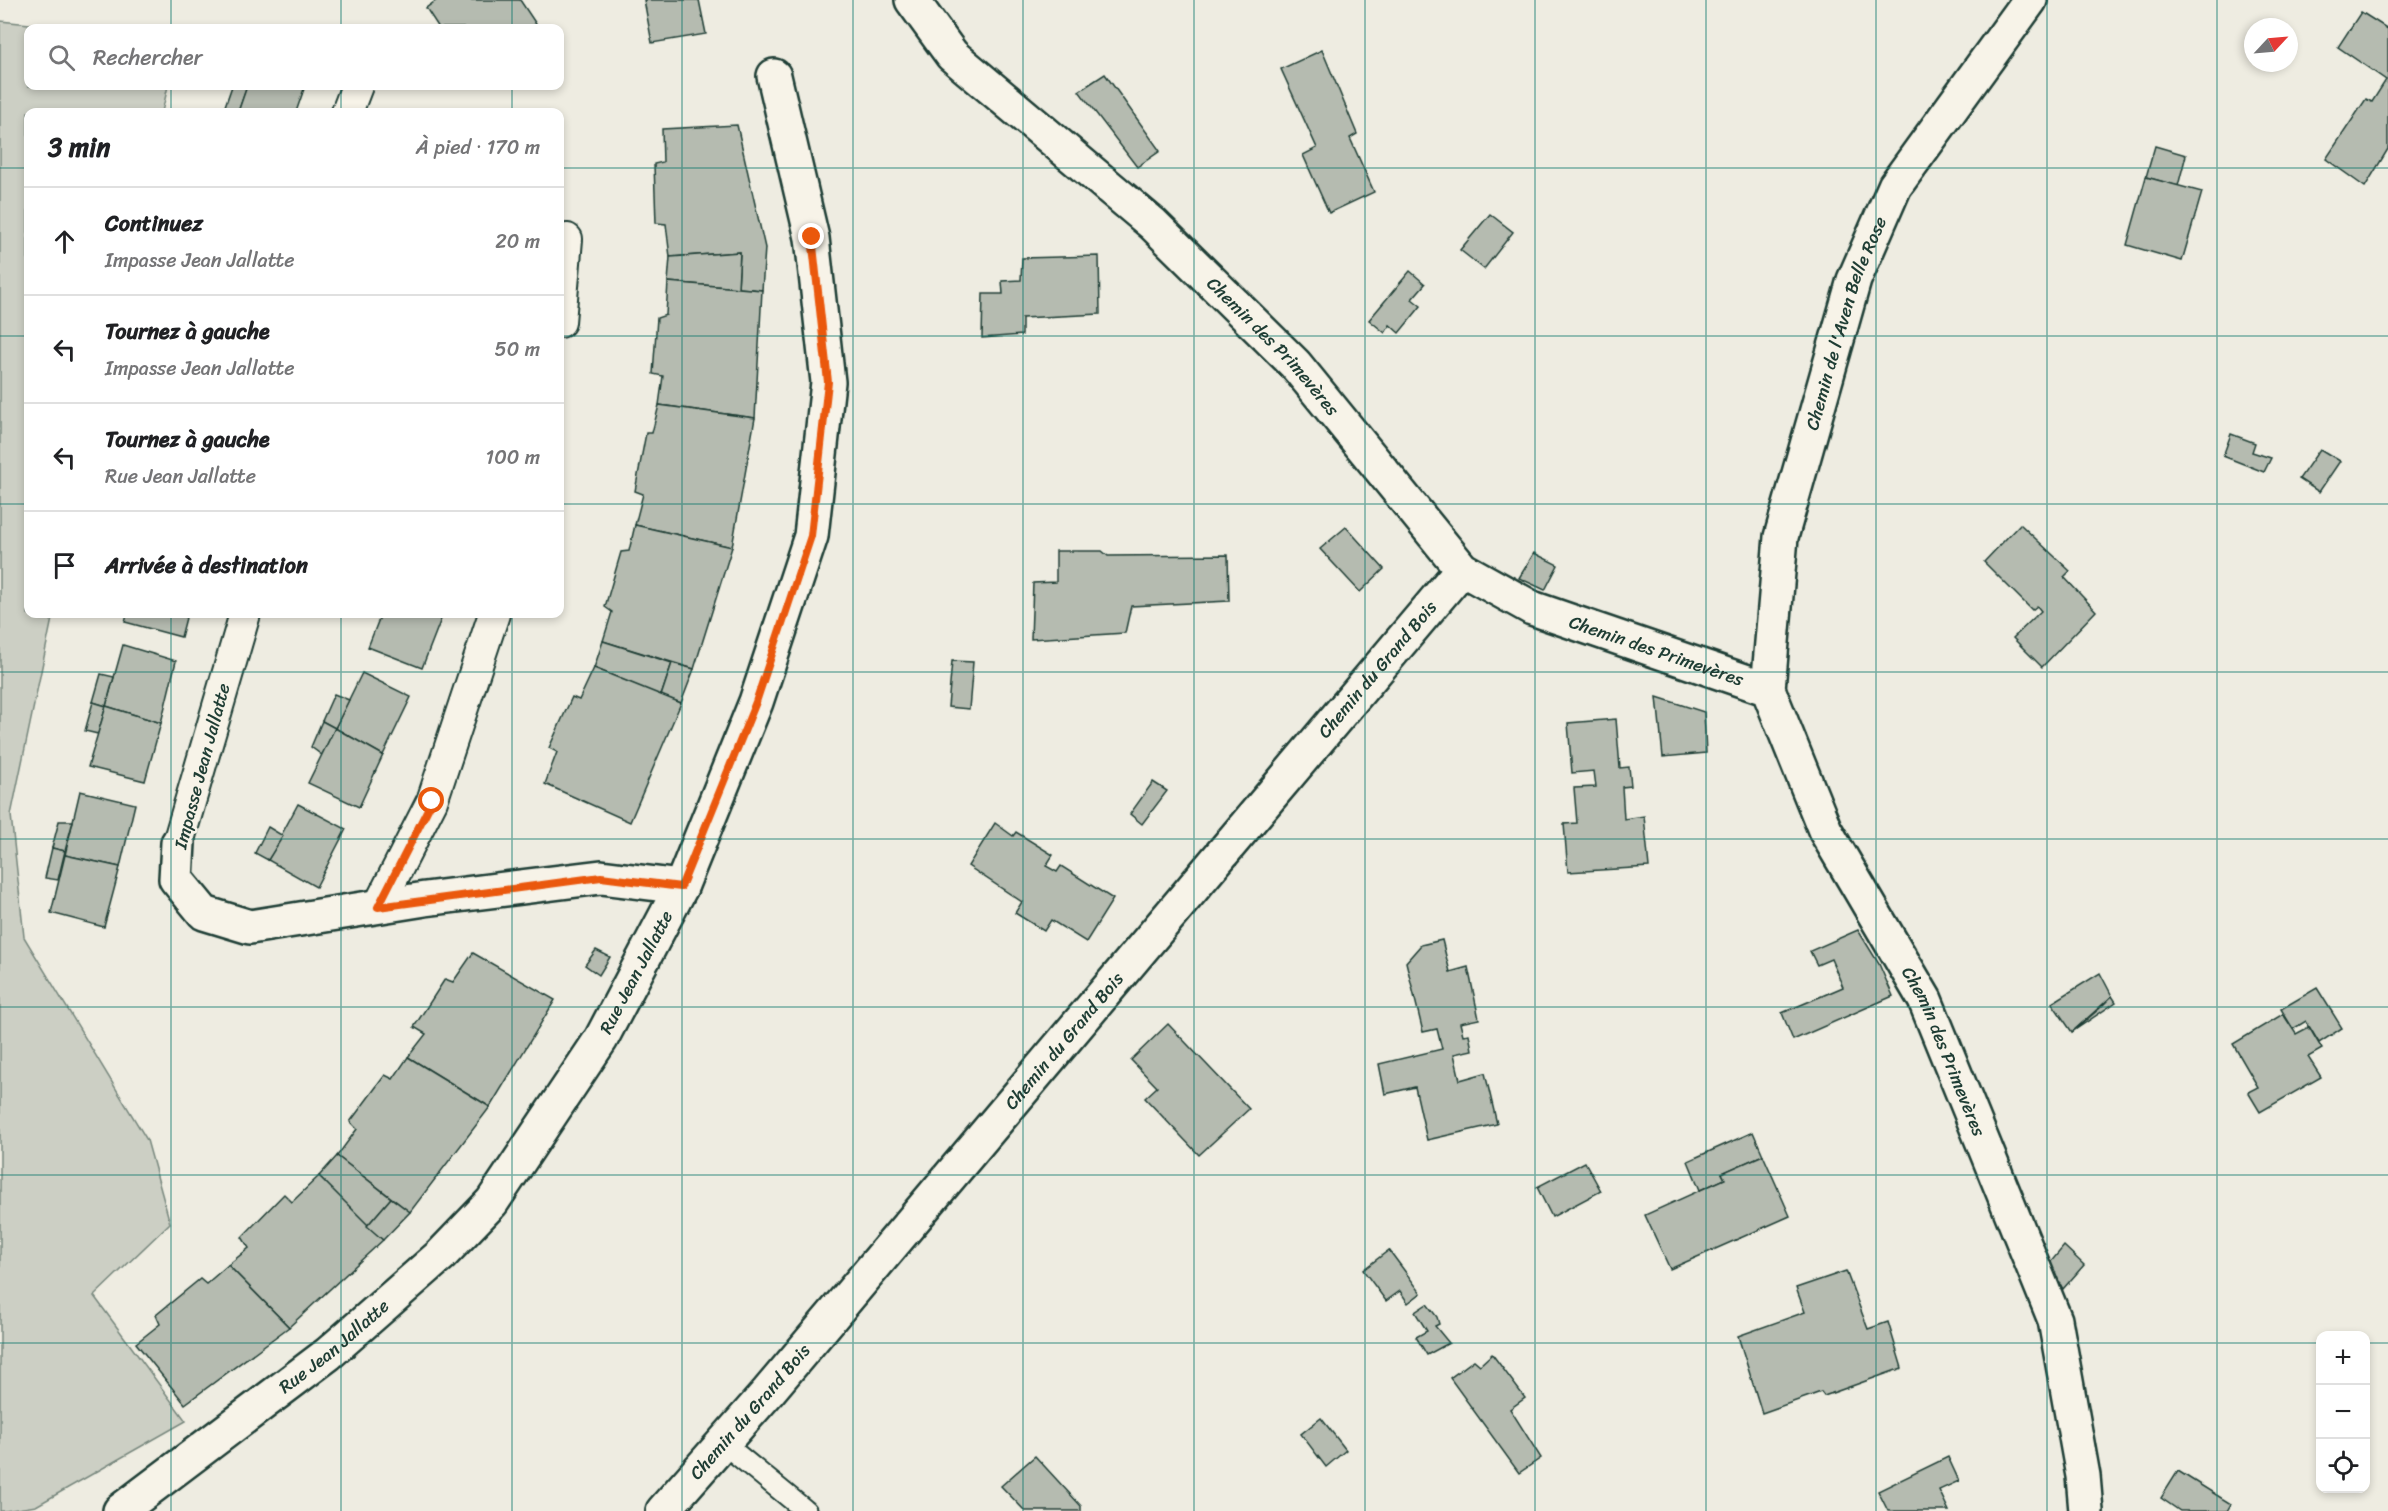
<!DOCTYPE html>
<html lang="fr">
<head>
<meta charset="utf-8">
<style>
  :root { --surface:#fff; --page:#f6f6f6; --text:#202124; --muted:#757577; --line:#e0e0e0 }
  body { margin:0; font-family:Sriracha,sans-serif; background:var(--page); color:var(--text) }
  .controls { position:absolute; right:18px; bottom:18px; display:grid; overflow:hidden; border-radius:12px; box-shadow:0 3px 9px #0003 }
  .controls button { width:54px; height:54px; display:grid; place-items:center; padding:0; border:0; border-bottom:2px solid var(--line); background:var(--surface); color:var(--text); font:30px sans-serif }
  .compass { position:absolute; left:2244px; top:18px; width:54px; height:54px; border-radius:50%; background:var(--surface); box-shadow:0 3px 9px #0003; rotate:64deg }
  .stop { position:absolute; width:18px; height:18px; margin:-14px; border:4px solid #ea580c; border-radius:50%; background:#fff }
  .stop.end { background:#ea580c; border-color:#fff; box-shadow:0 2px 6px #0008 }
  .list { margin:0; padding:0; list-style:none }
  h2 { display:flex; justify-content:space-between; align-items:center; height:78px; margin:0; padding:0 24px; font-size:26px }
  h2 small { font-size:20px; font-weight:400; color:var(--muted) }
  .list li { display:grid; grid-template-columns:39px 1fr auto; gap:18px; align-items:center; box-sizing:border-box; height:108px; padding:0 24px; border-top:2px solid var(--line) }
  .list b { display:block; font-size:22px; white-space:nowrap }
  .list p { margin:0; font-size:20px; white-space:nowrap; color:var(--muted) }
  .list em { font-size:20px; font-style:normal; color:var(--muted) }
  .icon { flex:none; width:33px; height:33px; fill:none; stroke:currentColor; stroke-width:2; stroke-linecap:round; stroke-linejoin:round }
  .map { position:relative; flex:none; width:2388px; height:1511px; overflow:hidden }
  .search { position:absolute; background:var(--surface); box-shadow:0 3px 9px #0003; left:24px; top:24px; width:540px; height:66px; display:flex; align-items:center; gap:15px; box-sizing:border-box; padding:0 21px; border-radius:12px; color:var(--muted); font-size:22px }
  .panel { position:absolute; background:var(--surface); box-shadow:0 3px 9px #0003; left:24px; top:108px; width:540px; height:510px; border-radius:12px }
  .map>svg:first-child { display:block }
  .green { fill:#cccfc4; stroke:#76867c; stroke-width:1.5 }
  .building { fill:#b5bbb0; stroke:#1f3d34; stroke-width:1.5 }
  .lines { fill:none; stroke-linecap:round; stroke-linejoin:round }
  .service-casing { stroke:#1f3d34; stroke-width:24 }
  .pedestrian-casing { stroke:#1f3d34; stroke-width:34 }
  .minor-casing { stroke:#1f3d34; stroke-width:38 }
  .service { stroke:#f7f3e8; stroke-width:20 }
  .pedestrian { stroke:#f7f3e8; stroke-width:30 }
  .minor { stroke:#f7f3e8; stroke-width:33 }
  .route { stroke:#ea580c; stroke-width:8 }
  .grid { fill:none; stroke:#0f766e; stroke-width:1.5; stroke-opacity:0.55 }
  .labels { text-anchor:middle; stroke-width:5; stroke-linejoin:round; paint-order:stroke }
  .street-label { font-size:18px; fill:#1f3d34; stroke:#f7f3e8 }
</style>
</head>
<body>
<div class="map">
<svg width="2388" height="1511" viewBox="0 0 2388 1511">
  <rect width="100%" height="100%" fill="#eeece1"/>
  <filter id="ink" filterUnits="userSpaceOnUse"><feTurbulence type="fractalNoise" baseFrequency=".0167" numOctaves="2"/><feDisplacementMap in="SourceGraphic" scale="12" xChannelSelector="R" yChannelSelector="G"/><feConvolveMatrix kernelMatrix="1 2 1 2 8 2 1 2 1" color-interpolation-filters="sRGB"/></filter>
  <g filter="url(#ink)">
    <polygon class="green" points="0,21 69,28 28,28 28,86 168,86 162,112 28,112 28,614 53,614 11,815 24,937 147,1140 170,1223 94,1296 186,1421 36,1506 5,1511 0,1511"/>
    <g class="building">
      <polygon points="437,0 520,0 536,24 530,28 439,28 426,8"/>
      <polygon points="644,0 699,0 706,34 652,43"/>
      <polygon points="2361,12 2388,29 2388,149 2365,187 2326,159 2366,99 2372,102 2386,80 2338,47"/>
      <polygon points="1322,50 1357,134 1350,138 1374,192 1329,213 1303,155 1317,148 1281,69"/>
      <polygon points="1105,74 1160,151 1137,167 1079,91"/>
      <polygon points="232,86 247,87 238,112 224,109"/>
      <polygon points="247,86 305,86 296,112 238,112"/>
      <polygon points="737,125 765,248 762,290 738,288 740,252 670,257 666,224 656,223 654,164 663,162 662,129"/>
      <polygon points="2155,146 2186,155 2178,186 2146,177"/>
      <polygon points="2146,177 2202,192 2182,261 2127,245"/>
      <polygon points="1490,214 1513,232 1484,269 1460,250"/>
      <polygon points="740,252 738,288 668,282 670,257"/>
      <polygon points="1099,256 1100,314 1022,318 1022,335 982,338 983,294 1003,294 1002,281 1021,280 1022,258"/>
      <polygon points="1410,271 1425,284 1412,299 1421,306 1399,333 1390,325 1385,333 1369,320"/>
      <polygon points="668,282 762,290 755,418 659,405 663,376 653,374 657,318 666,315"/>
      <polygon points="659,405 755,418 732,547 635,525 643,494 635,491 646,433 652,433"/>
      <polygon points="2231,434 2255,443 2252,452 2271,458 2264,472 2223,456"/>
      <polygon points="2320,449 2340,461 2319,492 2299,479"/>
      <polygon points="2020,524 2070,571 2064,577 2096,611 2042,667 2013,638 2041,611 2037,606 2032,610 1984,562"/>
      <polygon points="635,525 732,547 694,669 603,641 612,612 605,607 621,552 629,551"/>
      <polygon points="1346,527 1384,569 1360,592 1320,549"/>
      <polygon points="1056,551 1102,551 1108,556 1228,555 1229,601 1131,606 1125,633 1031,639 1033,583 1056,582"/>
      <polygon points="1534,553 1558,565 1545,590 1519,578"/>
      <polygon points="127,614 187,614 181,637 125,622"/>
      <polygon points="381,614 443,614 422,668 368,647"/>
      <polygon points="603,641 672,663 661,696 594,668"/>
      <polygon points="123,645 176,661 161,723 106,706"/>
      <polygon points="952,661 973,662 969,709 948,707"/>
      <polygon points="672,663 694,669 681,703 661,696"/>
      <polygon points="594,668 681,703 630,822 545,784 557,752 549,748 572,697 579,700"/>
      <polygon points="362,673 411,697 383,755 335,728"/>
      <polygon points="101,674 114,677 106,706 93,702"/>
      <polygon points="334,694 349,700 335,728 322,721"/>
      <polygon points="1657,697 1704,712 1706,753 1663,757"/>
      <polygon points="93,702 106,706 98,734 85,731"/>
      <polygon points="106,706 161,723 145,781 88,767"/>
      <polygon points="1616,719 1620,768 1629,767 1631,786 1622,787 1624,819 1644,816 1649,867 1568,872 1564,824 1577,823 1574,788 1596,787 1594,771 1572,773 1568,723"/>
      <polygon points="322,721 335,728 322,755 311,747"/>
      <polygon points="335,728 383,755 359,807 308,783"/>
      <polygon points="1153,782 1167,791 1142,824 1130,814"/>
      <polygon points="80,791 135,804 120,867 65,855"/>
      <polygon points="298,804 346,829 316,887 268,860"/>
      <polygon points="59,821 73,821 65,851 52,848"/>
      <polygon points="995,823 1013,836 1016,832 1053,855 1046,866 1057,872 1061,866 1113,899 1086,942 1051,920 1044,931 1015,913 1022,902 968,866"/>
      <polygon points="268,827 283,836 268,860 255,853"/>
      <polygon points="52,848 65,851 58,880 45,878"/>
      <polygon points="65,855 120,867 104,927 51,913"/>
      <polygon points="1858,930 1879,964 1893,996 1793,1040 1782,1013 1843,987 1831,959 1817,965 1810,951"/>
      <polygon points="1442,940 1450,972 1468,967 1479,1019 1460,1023 1463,1035 1469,1034 1472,1050 1454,1054 1460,1080 1485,1073 1497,1124 1427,1140 1415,1087 1385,1094 1379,1064 1442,1049 1437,1029 1423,1032 1406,962 1421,945"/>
      <polygon points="596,950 610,957 599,975 585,965"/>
      <polygon points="473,953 555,1000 490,1107 408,1057 426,1034 414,1027 445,979 453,982"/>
      <polygon points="2100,973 2112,996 2072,1032 2052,1003"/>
      <polygon points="2317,988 2342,1028 2319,1043 2306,1021 2293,1029 2281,1009"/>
      <polygon points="2112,996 2116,1002 2072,1032 2099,1009"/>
      <polygon points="2283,1014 2296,1034 2309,1027 2322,1049 2308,1057 2321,1077 2260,1112 2248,1092 2258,1087 2233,1044"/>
      <polygon points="1168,1024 1249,1109 1199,1155 1145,1098 1157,1087 1131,1060"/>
      <polygon points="408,1057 490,1107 410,1212 337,1156 357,1129 350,1122 385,1075 393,1079"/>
      <polygon points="1753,1132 1763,1155 1722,1173 1725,1179 1700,1190 1688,1161"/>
      <polygon points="1763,1155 1790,1216 1670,1269 1645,1215 1725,1179 1722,1173"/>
      <polygon points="337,1156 391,1198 367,1226 319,1176"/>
      <polygon points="1585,1162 1601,1191 1552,1217 1537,1187"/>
      <polygon points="319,1176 383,1240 289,1327 228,1265 249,1248 242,1237 284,1194 292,1202"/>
      <polygon points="391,1198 410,1212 383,1240 367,1226"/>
      <polygon points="2064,1246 2084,1265 2063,1289 2049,1264"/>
      <polygon points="1389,1250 1421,1293 1408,1303 1400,1291 1386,1301 1363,1270"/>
      <polygon points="228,1265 289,1327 185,1404 136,1343 160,1324 156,1315 200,1279 206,1284"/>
      <polygon points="1846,1271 1868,1329 1888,1322 1902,1368 1824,1396 1821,1392 1762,1413 1738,1336 1805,1312 1796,1288"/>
      <polygon points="1427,1304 1437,1317 1439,1324 1435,1326 1449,1343 1427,1355 1416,1337 1427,1331 1415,1312"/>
      <polygon points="1492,1354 1525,1398 1510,1409 1541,1458 1519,1473 1450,1378 1474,1360 1480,1365"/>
      <polygon points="1321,1418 1346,1450 1326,1467 1301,1434"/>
      <polygon points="1035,1456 1081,1506 1081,1511 1025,1511 1001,1486"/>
      <polygon points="1948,1457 1959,1481 1939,1490 1949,1511 1888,1511 1878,1491"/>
      <polygon points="2178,1471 2231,1504 2227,1511 2180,1511 2161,1498"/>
    </g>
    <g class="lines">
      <g class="service-casing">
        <polyline id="service" points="723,1443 806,1511"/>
      </g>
      <g class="pedestrian-casing">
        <g id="pedestrian">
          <polyline points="347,112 357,86"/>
          <polyline points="560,322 567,239"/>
          <polyline points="178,843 245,614"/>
          <polyline points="378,907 432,801 494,614"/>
        </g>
      </g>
      <g class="minor-casing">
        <g id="minor">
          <path id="s1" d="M 912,0 L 952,55 L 1153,224 L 1295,364 L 1462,569 L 1532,608 L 1768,689 L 1825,830 L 1925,1000 L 2055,1320 L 2083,1476 L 2086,1511"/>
          <path id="s2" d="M 1768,689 L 1781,537 L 1854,280 L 1895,186 L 2030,0"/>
          <polyline points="178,843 176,879 204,913 250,927 425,899 601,877 681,887"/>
          <path id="s3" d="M 120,1511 L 328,1354 L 441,1255 L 492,1202 L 601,1039 L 681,887 L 756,702 L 811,536 L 828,382 L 812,238 L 774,76"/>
          <path id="s4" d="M 663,1511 L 768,1392 L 1462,569"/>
        </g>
      </g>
      <use href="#service" class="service"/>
      <use href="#pedestrian" class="pedestrian"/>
      <use href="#minor" class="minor"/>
    </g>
  </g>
  <g class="lines" filter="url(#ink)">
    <polyline class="route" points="432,801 378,907 601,877 681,887 756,702 811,536 828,382 812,237"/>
  </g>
  <path class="grid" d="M 171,0 L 171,28M 341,0 L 341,28M 512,0 L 512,28M 682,0 L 682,1511M 853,0 L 853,1511M 1023,0 L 1023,1511M 1194,0 L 1194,1511M 1365,0 L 1365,1511M 1535,0 L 1535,1511M 1706,0 L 1706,1511M 1876,0 L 1876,1511M 2047,0 L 2047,1511M 2217,0 L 2217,1511M 171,86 L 171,112M 341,86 L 341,112M 512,86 L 512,112M 0,168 L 28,168M 560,168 L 2388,168M 0,336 L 28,336M 560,336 L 2388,336M 0,504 L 28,504M 560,504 L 2388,504M 171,614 L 171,1511M 341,614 L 341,1511M 512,614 L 512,1511M 0,672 L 2388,672M 0,839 L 2388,839M 0,1007 L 2388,1007M 0,1175 L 2388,1175M 0,1343 L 2320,1343M 2366,1343 L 2388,1343"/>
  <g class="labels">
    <g class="street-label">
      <text dy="6" stroke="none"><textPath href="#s2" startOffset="376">Chemin de l'Aven Belle Rose</textPath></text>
      <text dy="6" stroke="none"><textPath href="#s1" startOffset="502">Chemin des Primevères</textPath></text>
      <text dy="6" stroke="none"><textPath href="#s1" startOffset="1006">Chemin des Primevères</textPath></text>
      <text dy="6" stroke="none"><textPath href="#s4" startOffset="1104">Chemin du Grand Bois</textPath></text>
      <text transform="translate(202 766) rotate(-75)" y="6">Impasse Jean Jallatte</text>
      <text dy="6" stroke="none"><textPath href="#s3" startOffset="756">Rue Jean Jallatte</textPath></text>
      <text dy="6" stroke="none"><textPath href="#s4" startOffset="618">Chemin du Grand Bois</textPath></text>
      <text dy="6" stroke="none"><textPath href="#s1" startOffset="1528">Chemin des Primevères</textPath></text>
      <text dy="6" stroke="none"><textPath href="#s3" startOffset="270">Rue Jean Jallatte</textPath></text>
      <text dy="6" stroke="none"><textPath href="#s4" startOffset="132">Chemin du Grand Bois</textPath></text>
    </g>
  </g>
</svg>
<div class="controls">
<button>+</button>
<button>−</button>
<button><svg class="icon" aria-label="locate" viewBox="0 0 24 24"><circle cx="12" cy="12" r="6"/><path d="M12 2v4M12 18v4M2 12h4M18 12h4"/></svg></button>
</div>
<svg class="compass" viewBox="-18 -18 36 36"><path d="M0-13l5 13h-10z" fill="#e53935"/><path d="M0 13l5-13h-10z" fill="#757577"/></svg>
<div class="stop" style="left:432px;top:801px"></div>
<div class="stop end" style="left:812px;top:237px"></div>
<div class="search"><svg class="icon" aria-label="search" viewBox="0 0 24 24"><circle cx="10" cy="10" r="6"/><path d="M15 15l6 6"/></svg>Rechercher</div>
<section class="panel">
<h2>3 min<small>À pied · 170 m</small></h2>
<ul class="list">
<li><svg class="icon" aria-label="ahead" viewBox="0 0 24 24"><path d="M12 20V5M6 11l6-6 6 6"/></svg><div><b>Continuez</b><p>Impasse Jean Jallatte</p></div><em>20 m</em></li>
<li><svg class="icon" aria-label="left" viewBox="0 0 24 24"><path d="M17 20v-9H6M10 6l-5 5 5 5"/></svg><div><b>Tournez à gauche</b><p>Impasse Jean Jallatte</p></div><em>50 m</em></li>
<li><svg class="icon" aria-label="left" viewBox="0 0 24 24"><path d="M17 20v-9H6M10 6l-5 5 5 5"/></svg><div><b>Tournez à gauche</b><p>Rue Jean Jallatte</p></div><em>100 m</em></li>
<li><svg class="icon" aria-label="arrive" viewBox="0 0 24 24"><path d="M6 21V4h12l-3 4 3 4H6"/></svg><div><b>Arrivée à destination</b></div></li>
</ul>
</section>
</div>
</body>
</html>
